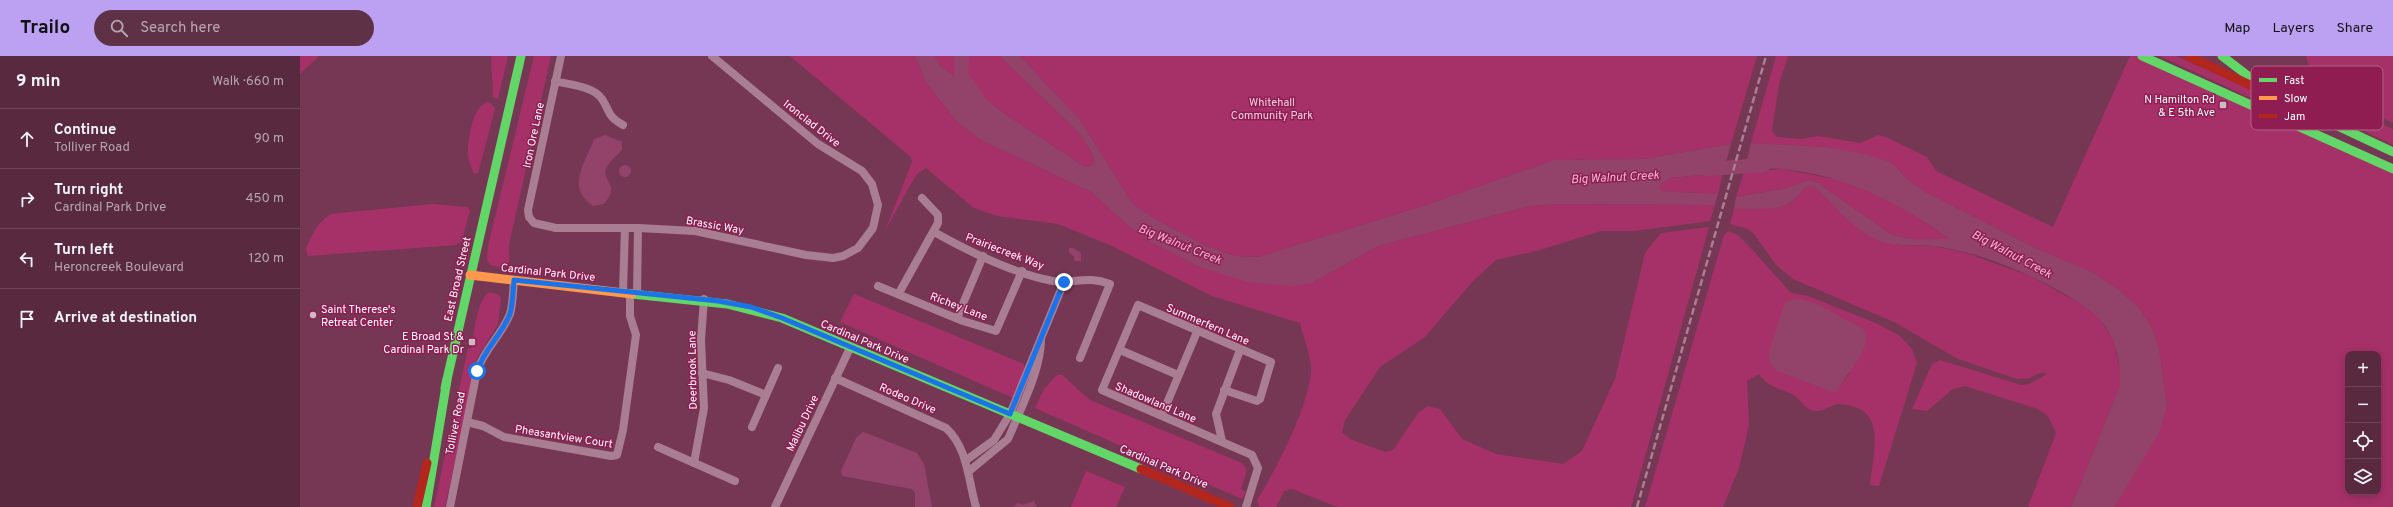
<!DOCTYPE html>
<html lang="en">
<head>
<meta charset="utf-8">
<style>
  :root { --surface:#58293f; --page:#5e3146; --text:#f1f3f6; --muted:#b7a6b0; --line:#6d4559; --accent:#bca0f2 }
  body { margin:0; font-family:Overpass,sans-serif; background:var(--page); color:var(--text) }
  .controls { position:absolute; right:12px; bottom:12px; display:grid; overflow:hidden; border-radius:8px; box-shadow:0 2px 10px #0003 }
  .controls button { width:36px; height:36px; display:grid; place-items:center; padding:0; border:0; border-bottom:1px solid var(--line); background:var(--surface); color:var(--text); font:20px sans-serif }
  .stop { position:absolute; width:12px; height:12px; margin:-9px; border:3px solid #1a73e8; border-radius:50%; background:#fff }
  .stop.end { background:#1a73e8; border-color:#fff; box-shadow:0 1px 4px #0008 }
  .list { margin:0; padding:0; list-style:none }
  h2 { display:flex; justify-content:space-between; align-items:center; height:52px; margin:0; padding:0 16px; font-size:17px }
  h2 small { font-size:13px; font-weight:400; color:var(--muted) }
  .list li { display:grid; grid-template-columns:26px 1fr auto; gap:12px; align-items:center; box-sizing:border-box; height:60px; padding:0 16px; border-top:1px solid var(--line) }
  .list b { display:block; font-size:15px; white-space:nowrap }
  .list p { margin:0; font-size:13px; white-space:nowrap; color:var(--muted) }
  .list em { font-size:13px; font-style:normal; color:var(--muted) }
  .icon { flex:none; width:22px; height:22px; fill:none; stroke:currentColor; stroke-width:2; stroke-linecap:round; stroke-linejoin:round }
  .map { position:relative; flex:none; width:2093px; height:451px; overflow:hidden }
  header { display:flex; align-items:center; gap:24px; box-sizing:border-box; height:56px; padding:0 20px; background:var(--accent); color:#111 }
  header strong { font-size:19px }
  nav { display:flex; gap:22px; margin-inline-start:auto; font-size:14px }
  .search { width:280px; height:36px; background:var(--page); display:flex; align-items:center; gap:10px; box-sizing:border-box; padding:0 14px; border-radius:22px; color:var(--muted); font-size:15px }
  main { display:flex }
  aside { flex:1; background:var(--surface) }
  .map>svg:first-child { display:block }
  .green { fill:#a63169; fill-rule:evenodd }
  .water { fill:#934369 }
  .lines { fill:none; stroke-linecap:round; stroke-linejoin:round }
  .river { stroke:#934369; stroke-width:14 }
  .street { stroke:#a97e93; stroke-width:8 }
  .fast { stroke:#63d668; stroke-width:9 }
  .slow { stroke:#ff974d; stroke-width:9 }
  .jam { stroke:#b3261e; stroke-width:9 }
  .rail { stroke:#a97f93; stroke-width:2.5; stroke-dasharray:7 3; stroke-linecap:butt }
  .route { stroke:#1a73e8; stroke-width:5 }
  .poi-dot { fill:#cfb9c3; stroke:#901d52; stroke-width:1.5 }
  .labels { text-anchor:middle; stroke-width:3; stroke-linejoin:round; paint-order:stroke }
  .poi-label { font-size:11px; fill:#fff; stroke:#901d52; text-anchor:end }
  .park-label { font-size:11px; fill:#fad2e5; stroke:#901d52 }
  .street-label { font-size:11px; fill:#fff; stroke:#901d52 }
  .water-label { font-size:12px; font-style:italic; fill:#f5b8d5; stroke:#901d52 }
  .key { fill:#901d52; stroke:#b16186; stroke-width:1 }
  .key-label { font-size:11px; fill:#fff }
</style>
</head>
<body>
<header>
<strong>Trailo</strong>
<div class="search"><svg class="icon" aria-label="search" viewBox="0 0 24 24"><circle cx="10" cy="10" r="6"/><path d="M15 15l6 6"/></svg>Search here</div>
<nav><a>Map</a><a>Layers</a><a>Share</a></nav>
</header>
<main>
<aside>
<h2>9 min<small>Walk · 660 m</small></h2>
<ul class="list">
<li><svg class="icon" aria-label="ahead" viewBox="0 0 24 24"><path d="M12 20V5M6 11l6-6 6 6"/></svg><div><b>Continue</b><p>Tolliver Road</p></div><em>90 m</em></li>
<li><svg class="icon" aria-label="right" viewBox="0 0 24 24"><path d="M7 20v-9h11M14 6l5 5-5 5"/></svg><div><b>Turn right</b><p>Cardinal Park Drive</p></div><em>450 m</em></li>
<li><svg class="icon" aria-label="left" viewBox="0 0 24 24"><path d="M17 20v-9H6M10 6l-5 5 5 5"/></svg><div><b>Turn left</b><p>Heroncreek Boulevard</p></div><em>120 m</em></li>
<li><svg class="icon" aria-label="arrive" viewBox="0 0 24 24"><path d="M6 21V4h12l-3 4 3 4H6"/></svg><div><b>Arrive at destination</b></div></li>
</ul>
</aside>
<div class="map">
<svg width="2093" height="451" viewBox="0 0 2093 451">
  <rect width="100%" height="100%" fill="#763754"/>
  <g class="green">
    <polygon points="0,0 19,0 0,18"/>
    <polygon points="191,0 208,0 198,43 193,41"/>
    <polygon points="234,0 251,0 209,189 209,207 204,212 190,209 187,203 188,190"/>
    <path d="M 490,0 L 615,0 L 626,26 L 657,66 L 681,84 L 791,136 L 826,168 L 851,186 L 900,211 L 1012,227 L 1078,190 L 1230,150 L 1257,148 L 1415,149 L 1410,165 L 1334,175 L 1301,175 L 1240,194 L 1196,204 L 1173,225 L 1125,281 L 1080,311 L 1045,364 L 1042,377 L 1050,383 L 1085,396 L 1093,394 L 1118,357 L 1128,350 L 1140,353 L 1162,383 L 1196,398 L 1263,408 L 1282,395 L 1315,323 L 1345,197 L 1361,177 L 1409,171 L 1331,451 L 1037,451 L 992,433 L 984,435 L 976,451 L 959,451 L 957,444 C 976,414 1009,350 1011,315 C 1012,301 1003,281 1000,267 L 912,240 L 812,190 L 758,168 L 697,160 L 674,152 L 626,112 L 616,119 L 585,175 L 612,106 L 611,101 Z"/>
    <polygon points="635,0 700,0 781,79 794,101 793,109 785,111 711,62 640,10"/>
    <polygon points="720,0 1457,0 1431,88 1343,103 1254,104 1123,150 958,201 935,200 906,190 855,163 833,148 780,64"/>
    <path d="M 1476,0 L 1488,0 L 1479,28 L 1472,75 L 1477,81 L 1501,83 L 1518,80 L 1560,87 L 1578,79 L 1586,81 L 1627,101 L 1636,115 L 1753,171 L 1830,0 L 1842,0 L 2093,113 L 2093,451 L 1809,451 L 1867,350 L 1859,293 L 1852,272 L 1838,251 L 1819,234 L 1792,216 L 1742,195 L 1627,137 L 1609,125 L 1591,106 L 1526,91 L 1451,87 ZM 2048,298 L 2078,298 L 2078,436 L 2048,436 Z"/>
    <polygon points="1860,0 1876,0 1960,38 1959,41 1953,43"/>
    <polygon points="2006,0 2093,0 2093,67 2022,35 2013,22"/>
    <polygon points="1997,30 2093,73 2093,89 2002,45 1994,35"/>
    <path d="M 187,46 L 192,48 L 195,53 L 178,117 L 174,118 C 171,110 167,102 168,93 C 169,79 173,51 187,46 Z"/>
    <path d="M 1482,113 C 1510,118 1539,123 1566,133 C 1596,145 1623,166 1650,183 L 1611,183 L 1592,179 L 1518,127 L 1509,124 L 1487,132 L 1436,141 L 1444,116 Z"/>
    <polygon points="1423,117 1418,138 1360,135 1359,130 1370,122"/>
    <path d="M 1506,130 L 1515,131 L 1563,176 L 1598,189 L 1634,190 L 1666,197 L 1730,220 L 1781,248 L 1798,261 L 1813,283 L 1821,318 L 1819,332 L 1771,451 L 1728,451 L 1756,377 L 1748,360 L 1738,353 L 1665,330 L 1653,333 L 1627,355 L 1612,353 L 1632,308 L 1640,304 L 1721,329 L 1729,328 L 1747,318 L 1742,316 L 1730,322 L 1717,323 L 1658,303 L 1594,266 L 1493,223 L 1478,211 L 1453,177 L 1448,173 L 1430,168 L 1434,153 C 1466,152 1486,159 1506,130 Z"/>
    <path d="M 132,148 L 167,151 L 170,154 L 162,185 L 156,189 L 8,200 L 6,193 C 12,179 17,166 31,158 Z"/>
    <path d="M 1428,175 L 1438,179 L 1448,189 L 1491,237 L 1508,240 L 1578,268 L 1600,280 L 1612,293 L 1617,307 L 1579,430 L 1570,429 C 1573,396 1589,350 1539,348 C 1532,348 1524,356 1516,355 C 1505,355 1501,343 1492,338 C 1479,333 1466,329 1459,318 L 1447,325 L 1449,369 L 1439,412 L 1423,451 L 1345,451 L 1424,179 ZM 1470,307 L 1550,317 L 1539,331 Z"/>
    <path d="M 190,236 L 197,238 L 201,242 L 198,268 L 177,302 L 145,451 L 134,451 L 168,292 L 171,293 C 174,280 177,241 190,236 Z"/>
    <polygon points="554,238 724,308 725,314 713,342 540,266"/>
    <polygon points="757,319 762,319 790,344 942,407 947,414 941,433 946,436 942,443 735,352 744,333"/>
    <polygon points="786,415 825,431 816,451 771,451"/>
  </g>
  <g class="water">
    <polygon points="615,0 635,0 640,10 711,62 785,111 793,109 794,101 781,79 700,0 720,0 780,64 833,148 855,163 906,190 935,200 958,201 1123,150 1254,104 1343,103 1431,88 1423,117 1370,122 1359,130 1361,135 1418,138 1415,149 1257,148 1230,150 1078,190 1012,227 992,230 948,226 900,211 851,186 826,168 791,136 681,84 657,66 626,26"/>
    <path d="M 305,79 L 322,86 L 322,94 C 317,100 308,106 306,113 C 302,127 321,128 304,148 L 293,150 C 265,131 286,106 294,83 Z"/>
    <path d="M 1451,87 L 1526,91 L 1564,98 L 1591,106 L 1609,125 L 1627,137 L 1742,195 L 1792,216 L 1819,234 L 1838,251 L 1852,272 L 1859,293 L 1867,350 L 1859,377 L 1814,451 L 1771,451 L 1819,332 C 1823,308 1815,277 1796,260 C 1771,236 1698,203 1664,196 C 1654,194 1644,191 1634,190 C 1617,188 1600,191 1583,186 C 1556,178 1535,149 1515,131 L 1506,130 C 1486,159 1466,152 1434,153 L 1436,141 L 1487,132 L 1509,124 L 1518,127 L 1592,179 L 1611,183 L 1649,183 C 1601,147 1544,119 1483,113 C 1471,111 1456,115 1444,116 Z"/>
    <circle cx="325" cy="115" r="6"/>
    <polygon points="769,192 773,192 781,197 781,205 774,205 774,201 769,196"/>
    <path d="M 1497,243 C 1515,245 1528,253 1544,263 C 1550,266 1558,269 1563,273 C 1577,288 1542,323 1536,337 L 1477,315 L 1470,307 L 1468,299 L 1485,246 Z"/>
    <polygon points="563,376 617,397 624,408 632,451 615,451 615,437 612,433 542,420 541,415 556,382"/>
    <polygon points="734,445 737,451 713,451 718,447 723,449"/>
  </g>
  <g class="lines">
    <g class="river">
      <polyline points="662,0 661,19 681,48"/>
      <polyline points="1407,113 1464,109"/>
    </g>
    <g class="street">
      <polyline points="261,0 228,154 229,161 234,167 256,172 338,172 395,175 506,199 533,202 543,200 558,192 573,172 578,149 572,128 562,115 518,88 412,0"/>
      <path d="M 255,25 C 269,29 294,30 302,43 C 311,57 307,60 323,69"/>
      <path d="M 634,176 C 668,195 715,218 753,225 C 775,228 787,219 810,228 L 780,302"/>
      <polyline points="578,230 663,265 696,275 722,215"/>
      <polyline points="323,236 325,172"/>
      <polyline points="599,237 638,167 638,159 622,142"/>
      <polyline points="337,238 338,172"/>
      <polyline points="657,262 683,200"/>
      <polyline points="820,294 878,319"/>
      <polyline points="402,317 429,324 466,339"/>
      <path d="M 535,322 L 646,372 C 668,392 668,424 676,451"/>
      <polyline points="924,334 957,345 960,343 971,306 838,249 802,334 952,399 958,412 946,451"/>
      <polyline points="862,359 897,276"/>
      <polyline points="167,366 183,370 204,381 311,400 317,399 323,374 336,279 330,260 330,237"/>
      <polyline points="452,371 478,312"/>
      <polyline points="922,385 916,358 940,294"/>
      <polyline points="358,391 435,425"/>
      <polyline points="665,405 694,384 710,358 764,226"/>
      <polyline points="394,407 404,352 401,284 404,243"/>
      <path d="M 668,416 L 708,383 L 712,374 C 723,347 741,313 741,283"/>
      <path d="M 150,451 L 177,315 C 185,292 201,280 210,258 C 213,248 213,235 214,224"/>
      <polyline points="475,451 550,292"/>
    </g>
    <g class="fast">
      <polyline points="1842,0 2093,113"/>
      <polyline points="1922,0 1956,26"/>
      <polyline points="2014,59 2093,96"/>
      <polyline points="332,238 427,248 482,262 841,413"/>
      <polyline points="145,332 221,0"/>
      <polyline points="126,451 147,324"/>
    </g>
    <polyline class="slow" points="170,219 332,238"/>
    <g class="jam">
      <polyline points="1888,0 2014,59"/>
      <polyline points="841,413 930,451"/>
      <polyline points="117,451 127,407"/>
    </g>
    <polyline class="rail" points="1337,451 1466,0"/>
  </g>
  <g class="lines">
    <path class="route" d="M 177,315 C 185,292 201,280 210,258 C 213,247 213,235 214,224 L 418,245 L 451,251 L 482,262 L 710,358 L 764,226"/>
  </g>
  <g class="poi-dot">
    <rect x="1919" y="45" width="8" height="8" rx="2"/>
    <circle cx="13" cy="259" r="4"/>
    <rect x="168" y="282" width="8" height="8" rx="2"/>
  </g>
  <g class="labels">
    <g class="poi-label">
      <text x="1915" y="47">N Hamilton Rd<tspan x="1915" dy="13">&amp; E 5th Ave</tspan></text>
      <text x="21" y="257" text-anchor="start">Saint Therese's<tspan x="21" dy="13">Retreat Center</tspan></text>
      <text x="164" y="284">E Broad St &amp;<tspan x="164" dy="13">Cardinal Park Dr</tspan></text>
    </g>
    <g class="park-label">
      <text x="972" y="50">Whitehall<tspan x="972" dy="13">Community Park</tspan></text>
    </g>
    <g class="street-label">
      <text transform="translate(512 67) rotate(38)" y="4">Ironclad Drive</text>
      <text transform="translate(233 79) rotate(-78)" y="4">Iron Ore Lane</text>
      <text transform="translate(415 169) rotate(10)" y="4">Brassic Way</text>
      <text transform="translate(705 195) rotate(21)" y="4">Prairiecreek Way</text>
      <text transform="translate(248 216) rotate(6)" y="4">Cardinal Park Drive</text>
      <text transform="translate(157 223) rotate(-77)" y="4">East Broad Street</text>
      <text transform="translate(659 250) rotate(21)" y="4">Richey Lane</text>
      <text transform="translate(908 268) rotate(23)" y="4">Summerfern Lane</text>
      <text transform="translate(565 285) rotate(23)" y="4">Cardinal Park Drive</text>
      <text transform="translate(392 314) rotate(-91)" y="4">Deerbrook Lane</text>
      <text transform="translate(608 342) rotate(23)" y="4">Rodeo Drive</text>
      <text transform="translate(856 346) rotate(23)" y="4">Shadowland Lane</text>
      <text transform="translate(155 367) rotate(-79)" y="4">Tolliver Road</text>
      <text transform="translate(502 367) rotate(-65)" y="4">Malibu Drive</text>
      <text transform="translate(264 380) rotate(9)" y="4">Pheasantview Court</text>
      <text transform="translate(864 410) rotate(23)" y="4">Cardinal Park Drive</text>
    </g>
    <g class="water-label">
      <text transform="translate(1315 121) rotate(-3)" y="4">Big Walnut Creek</text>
      <text transform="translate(880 188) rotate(22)" y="4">Big Walnut Creek</text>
      <text transform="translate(1712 198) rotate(28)" y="4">Big Walnut Creek</text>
    </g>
  </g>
  <rect x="1951" y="10" width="132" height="64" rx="6" class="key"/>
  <rect x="1959" y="22" width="18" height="4" fill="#63d668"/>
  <rect x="1959" y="40" width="18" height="4" fill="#ff974d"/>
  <rect x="1959" y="58" width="18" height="4" fill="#b3261e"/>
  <g class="key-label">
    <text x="1984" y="28">Fast</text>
    <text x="1984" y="46">Slow</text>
    <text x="1984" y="64">Jam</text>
  </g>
</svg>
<div class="controls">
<button>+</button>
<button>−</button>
<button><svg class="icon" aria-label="locate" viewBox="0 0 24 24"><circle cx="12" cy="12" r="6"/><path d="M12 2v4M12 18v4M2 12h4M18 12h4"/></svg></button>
<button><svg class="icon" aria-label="layers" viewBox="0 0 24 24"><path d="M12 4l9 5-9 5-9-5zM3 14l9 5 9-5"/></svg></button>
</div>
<div class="stop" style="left:177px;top:315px"></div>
<div class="stop end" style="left:764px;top:226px"></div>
</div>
</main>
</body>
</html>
